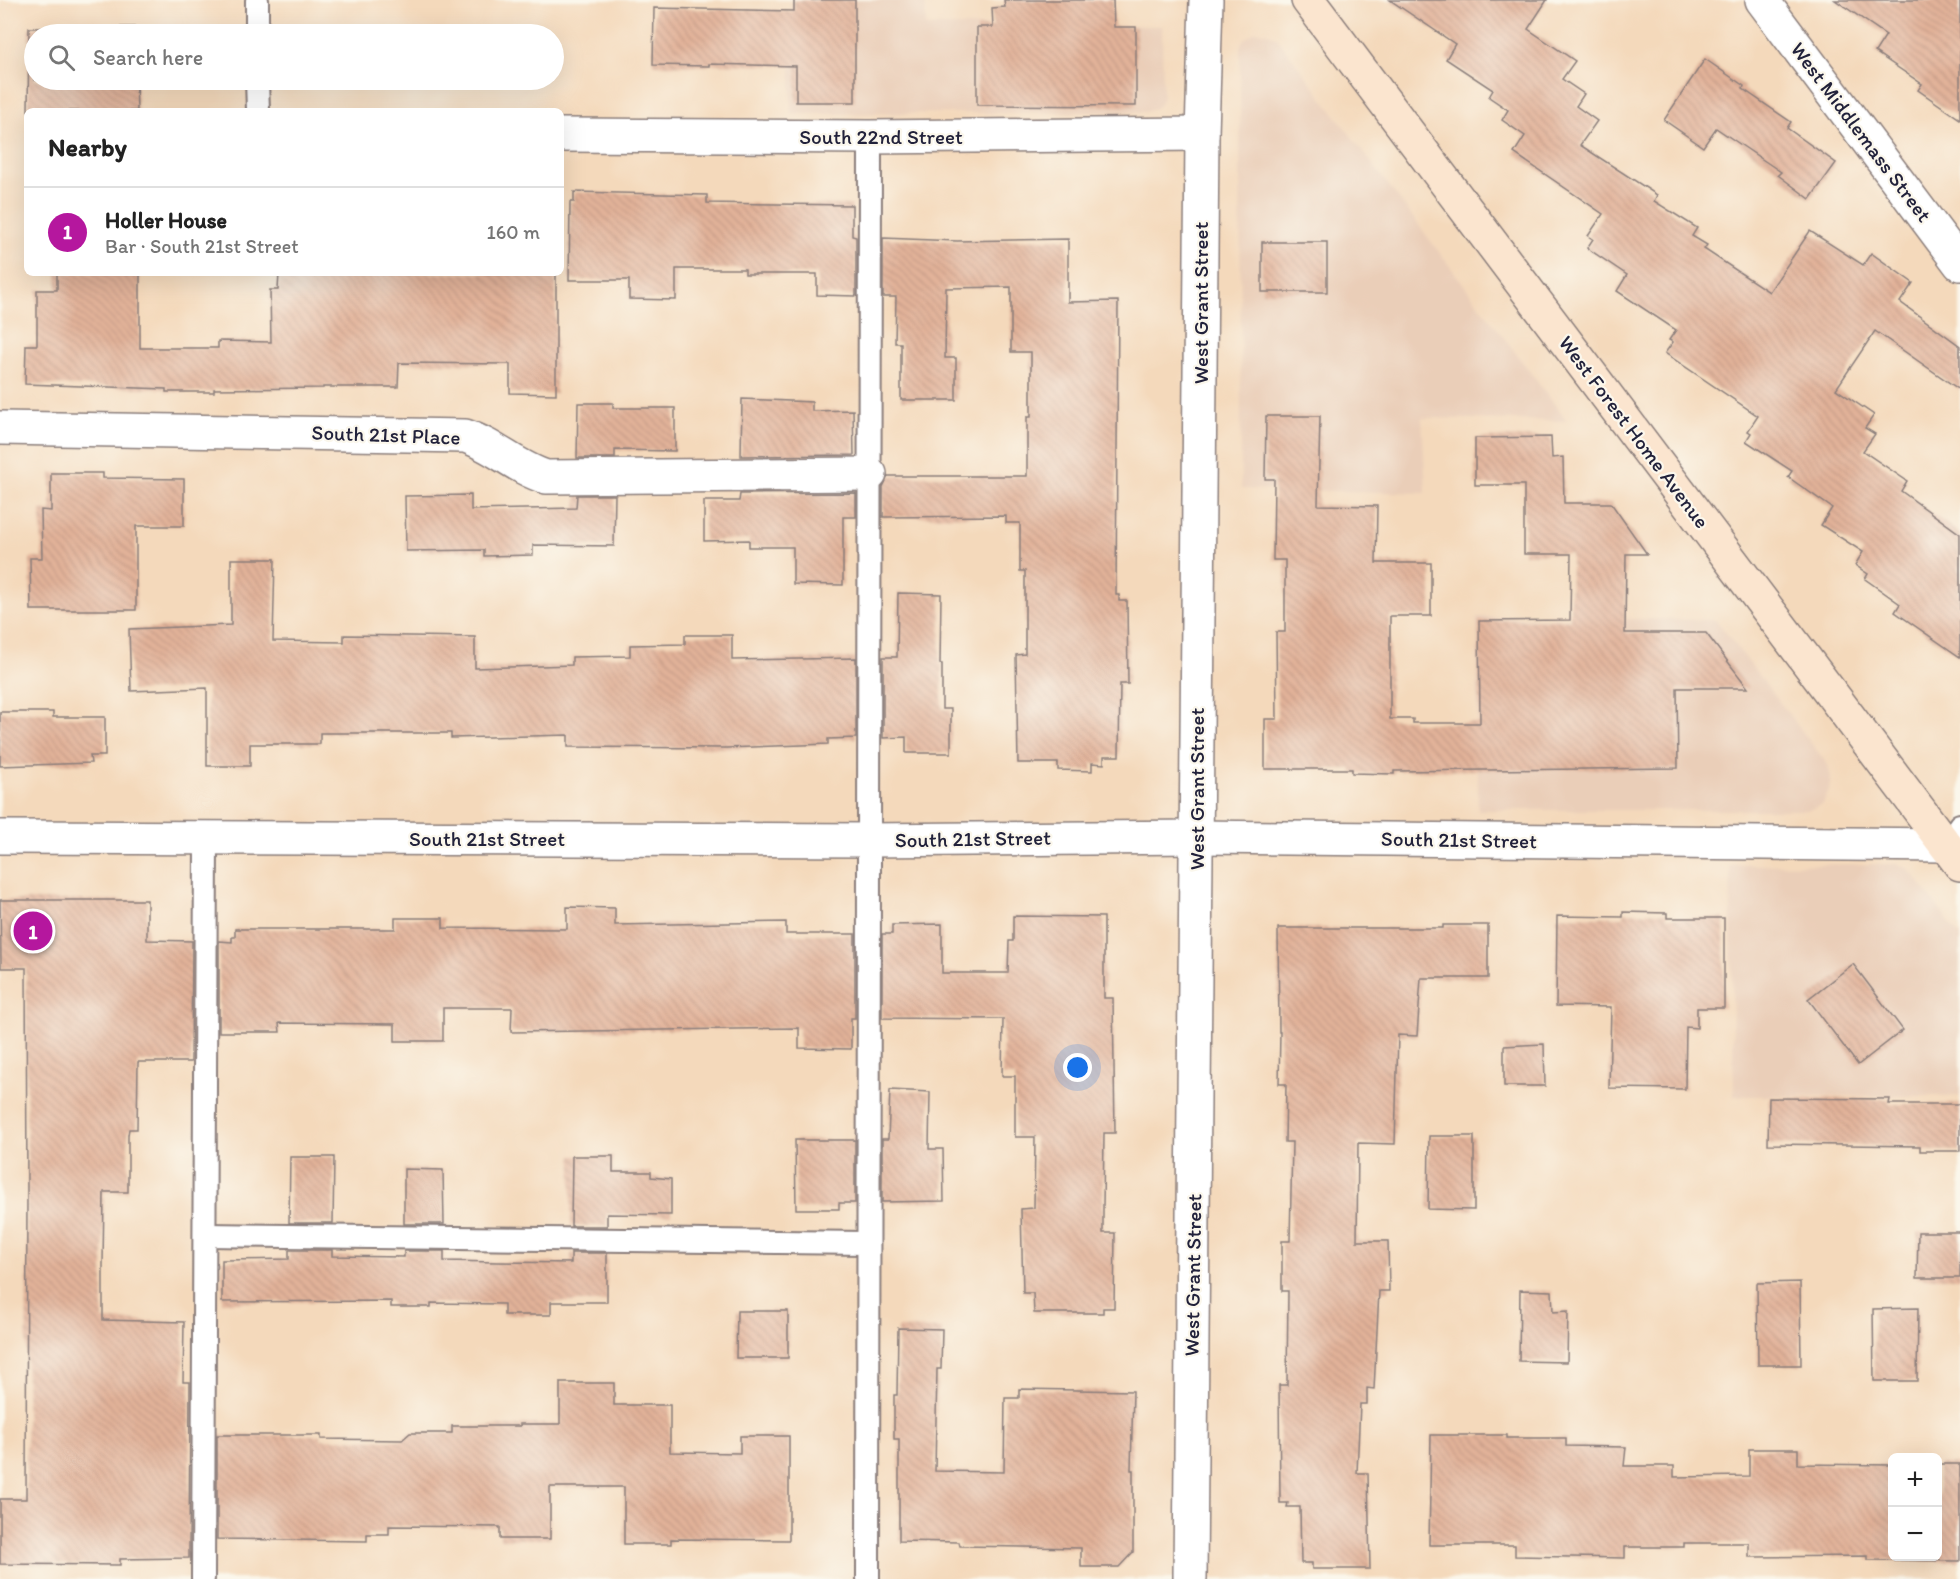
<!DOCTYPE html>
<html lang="en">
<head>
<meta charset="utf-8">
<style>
  :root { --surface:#fff; --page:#f2f2f2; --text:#222; --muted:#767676; --line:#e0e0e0; --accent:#b5179e }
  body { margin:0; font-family:Itim,sans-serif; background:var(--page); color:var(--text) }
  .controls { position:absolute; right:18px; bottom:18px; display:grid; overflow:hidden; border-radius:9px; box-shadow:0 6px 24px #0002 }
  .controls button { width:54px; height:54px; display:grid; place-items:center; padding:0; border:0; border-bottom:2px solid var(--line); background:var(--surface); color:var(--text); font:30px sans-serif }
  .you { position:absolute; left:1078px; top:1068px; width:21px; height:21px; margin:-15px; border:4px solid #fff; border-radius:50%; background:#1a73e8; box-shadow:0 0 0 9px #1a73e833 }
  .badge { display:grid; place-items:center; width:39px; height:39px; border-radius:50%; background:var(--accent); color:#fff; font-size:20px; font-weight:700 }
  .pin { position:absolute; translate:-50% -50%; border:3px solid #fff; box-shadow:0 2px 6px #0006 }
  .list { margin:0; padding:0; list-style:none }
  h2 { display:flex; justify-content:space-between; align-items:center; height:78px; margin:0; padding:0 24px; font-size:26px }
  h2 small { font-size:20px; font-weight:400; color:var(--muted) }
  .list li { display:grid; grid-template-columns:39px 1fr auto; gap:18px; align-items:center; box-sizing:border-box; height:90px; padding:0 24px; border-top:2px solid var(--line) }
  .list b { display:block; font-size:22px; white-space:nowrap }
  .list p { margin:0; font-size:20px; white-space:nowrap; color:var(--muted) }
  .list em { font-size:20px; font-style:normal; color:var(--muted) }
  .icon { flex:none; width:33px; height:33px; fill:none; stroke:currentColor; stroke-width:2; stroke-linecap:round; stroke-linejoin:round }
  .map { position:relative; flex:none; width:1960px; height:1579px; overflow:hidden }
  .search { position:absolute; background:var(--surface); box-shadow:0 6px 24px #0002; left:24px; top:24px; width:540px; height:66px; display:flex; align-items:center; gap:15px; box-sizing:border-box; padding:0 21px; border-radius:33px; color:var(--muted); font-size:22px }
  .panel { position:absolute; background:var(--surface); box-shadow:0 6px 24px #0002; left:24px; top:108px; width:540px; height:168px; border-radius:9px }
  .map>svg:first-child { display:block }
  .built { fill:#eaceb8 }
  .building { fill:url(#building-back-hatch) }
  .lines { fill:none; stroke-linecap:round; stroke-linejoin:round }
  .lane-casing { stroke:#8b7e7b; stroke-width:26 }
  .street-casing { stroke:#8b7e7b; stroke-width:36 }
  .secondary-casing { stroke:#8b7e7b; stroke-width:36 }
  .lane { stroke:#fff; stroke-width:22 }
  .street { stroke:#fff; stroke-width:33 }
  .secondary { stroke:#fbe5cf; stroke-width:33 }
  .labels { text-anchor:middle; stroke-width:4.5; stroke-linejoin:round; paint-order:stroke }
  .street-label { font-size:21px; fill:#22223b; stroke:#fbf7ec }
</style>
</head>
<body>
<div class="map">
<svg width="1960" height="1579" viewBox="0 0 1960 1579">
  <defs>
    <pattern id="building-back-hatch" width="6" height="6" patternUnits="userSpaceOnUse" patternTransform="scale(1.5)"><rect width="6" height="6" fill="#e2b299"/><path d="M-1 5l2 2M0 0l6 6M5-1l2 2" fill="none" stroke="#c29985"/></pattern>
  </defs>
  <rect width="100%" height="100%" fill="#fbf7ec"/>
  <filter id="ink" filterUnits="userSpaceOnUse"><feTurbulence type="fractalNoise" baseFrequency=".0167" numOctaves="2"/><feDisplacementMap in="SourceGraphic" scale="12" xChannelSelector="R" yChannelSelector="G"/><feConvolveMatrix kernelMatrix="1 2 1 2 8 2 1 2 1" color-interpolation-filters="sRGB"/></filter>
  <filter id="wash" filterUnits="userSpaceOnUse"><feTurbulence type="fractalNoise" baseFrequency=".008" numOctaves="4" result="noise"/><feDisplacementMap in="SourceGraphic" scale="24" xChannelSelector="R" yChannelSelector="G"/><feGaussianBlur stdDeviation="1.35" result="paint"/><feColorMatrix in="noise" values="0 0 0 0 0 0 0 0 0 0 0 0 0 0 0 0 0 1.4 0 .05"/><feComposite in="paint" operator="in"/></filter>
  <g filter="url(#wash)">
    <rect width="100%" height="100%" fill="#f4d9bb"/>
    <g class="built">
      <polygon points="791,0 925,0 926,26 1162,26 1163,96 1160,104 1154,109 1146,112 791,114"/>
      <polygon points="1256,31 1268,33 1277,38 1567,421 1422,418 1426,493 1241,489 1240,47 1243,40"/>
      <polygon points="1477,617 1716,620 1828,765 1831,778 1829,790 1823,804 1809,810 1478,810"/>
      <polygon points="1898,864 1907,868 1914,875 1960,937 1960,1096 1734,1096 1730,865"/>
    </g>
    <g id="blocks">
      <g class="building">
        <polygon points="794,0 855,0 855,102 796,102 796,66 709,64 709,66 653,65 654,8 794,11"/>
        <polygon points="1004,0 1113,0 1114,27 1136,27 1136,106 977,105 977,27 993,27 992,8 1005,7"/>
        <polygon points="1390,0 1547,0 1528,29 1575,61 1562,79 1584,94 1576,106 1597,121 1580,145 1657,195 1654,201 1697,228 1692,236 1707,245 1704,249 1769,292 1810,231 1863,265 1871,253 1913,283 1900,302 1960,346 1960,390 1875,331 1836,389 1874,415 1865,428 1875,434 1863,451 1907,481 1901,491 1960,534 1960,657 1895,612 1900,604 1865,579 1868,574 1855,565 1863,552 1821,525 1832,508 1788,477 1792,471 1746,441 1751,433 1748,431 1758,416 1665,353 1673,342 1669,340 1676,330 1617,291 1627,275 1587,248 1593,239 1588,236 1603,214 1514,153 1525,136 1502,120 1508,110 1489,97 1493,90 1446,59 1455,44"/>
        <polygon points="1835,0 1960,0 1960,119 1918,90 1922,84 1875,52 1886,35"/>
        <polygon points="135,27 135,34 34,34 34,80 136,80 137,111 28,111 29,28"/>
        <polygon points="1705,59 1744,86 1743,89 1791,122 1787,128 1836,163 1810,199 1778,175 1781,172 1716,128 1703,147 1664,120"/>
        <polygon points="574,192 707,195 707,203 852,205 852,236 856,237 856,296 817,295 817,274 745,274 745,269 676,269 676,300 629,299 629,280 569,280 570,202 574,202"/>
        <polygon points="883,238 957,241 1068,239 1068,302 1118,301 1116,595 1119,595 1119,601 1127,601 1128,684 1120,684 1119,756 1104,756 1104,764 1092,763 1092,771 1058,770 1058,763 1018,763 1016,655 1025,654 1025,571 1020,571 1020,523 1006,523 1006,516 883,517 883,487 888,476 1027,476 1027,417 1031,417 1031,352 1011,352 1011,287 946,288 945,358 956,358 956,400 901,400 901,343 895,343 896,297 883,297"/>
        <rect x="1262" y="242" width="65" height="50"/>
        <polygon points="57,273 140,273 140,348 218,348 218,341 271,342 270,290 278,290 279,273 556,273 556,394 510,393 510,364 399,363 398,387 323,387 323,388 214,389 214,392 166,392 166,389 25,384 26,345 37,345 37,290 57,290"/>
        <polygon points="742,399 812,402 812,411 853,410 854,455 741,456"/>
        <polygon points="578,403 613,403 613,408 675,408 675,451 615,450 615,458 577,458"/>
        <polygon points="1266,416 1320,416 1318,505 1377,506 1376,563 1431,563 1431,616 1390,616 1390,719 1413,719 1413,723 1480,723 1479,621 1570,620 1571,554 1524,554 1524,485 1475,485 1475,438 1551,437 1552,458 1563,457 1564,503 1611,503 1647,554 1626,554 1625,633 1706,633 1748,688 1677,688 1678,768 1394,771 1394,774 1352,773 1352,769 1265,769 1265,719 1277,719 1276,632 1285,632 1285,560 1273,560 1274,479 1265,479"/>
        <polygon points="51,473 103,473 103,478 184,479 184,526 136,526 136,610 31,610 30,558 42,558 41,510 51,511"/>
        <polygon points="856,493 856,517 843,517 843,585 793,584 793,547 749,547 749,540 704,541 704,501 739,501 740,494"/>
        <polygon points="471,495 471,510 576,508 577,495 615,495 614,546 533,545 533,555 484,556 484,550 406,551 405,496"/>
        <polygon points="231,559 275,559 273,641 344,642 344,635 475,637 475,668 572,665 572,657 630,656 630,645 685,644 685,635 732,635 732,660 856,658 856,738 828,739 828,744 726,748 568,747 568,735 451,738 451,733 320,733 320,744 250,744 250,766 207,766 207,688 131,691 129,629 231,625"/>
        <polygon points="898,593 941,594 940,664 942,664 942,709 951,709 951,753 906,753 906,737 883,738 883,657 897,657"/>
        <polygon points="0,712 53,712 53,717 105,717 105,756 90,756 91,763 0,766"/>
        <polygon points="0,900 147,900 147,940 192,941 191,1062 138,1062 137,1129 129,1129 128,1135 128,1192 104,1192 103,1264 103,1320 184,1322 183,1382 190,1382 189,1558 120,1559 120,1565 0,1564 0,1499 26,1499 27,1191 26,968 1,968"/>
        <polygon points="567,907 615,908 615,925 786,922 786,934 855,934 855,1018 851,1018 851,1049 799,1048 799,1028 511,1032 512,1008 443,1008 443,1041 395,1041 395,1024 279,1023 280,1032 219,1032 219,941 232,942 232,937 235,937 235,929 395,929 395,918 443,918 443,928 567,929"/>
        <polygon points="1623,912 1667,913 1667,918 1724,918 1724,1008 1697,1008 1697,1028 1686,1027 1685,1089 1609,1088 1611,1007 1556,1006 1557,916 1623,917"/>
        <polygon points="1013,916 1104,917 1104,998 1113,998 1115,1133 1104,1133 1103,1208 1103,1233 1115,1233 1114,1308 1103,1308 1103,1313 1034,1313 1033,1293 1023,1293 1021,1209 1034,1208 1035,1137 1015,1137 1015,1076 1002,1076 1003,1019 882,1018 882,934 892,934 892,925 942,924 942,973 1008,973 1009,941 1013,941"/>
        <polygon points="1443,925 1488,925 1488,978 1421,978 1417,1036 1398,1035 1395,1144 1358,1143 1357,1241 1388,1241 1389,1291 1379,1291 1374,1389 1367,1388 1367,1404 1360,1404 1357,1473 1368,1473 1370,1569 1312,1569 1312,1563 1301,1563 1300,1507 1287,1507 1288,1503 1280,1503 1279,1385 1287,1385 1288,1291 1282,1291 1282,1241 1290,1241 1292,1142 1285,1142 1286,1084 1279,1084 1280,1032 1279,1032 1278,928 1443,928"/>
        <polygon points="1853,964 1903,1030 1858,1065 1808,999"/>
        <polygon points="1544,1044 1545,1086 1504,1086 1504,1046"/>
        <polygon points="890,1090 930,1092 929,1149 943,1149 944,1201 882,1202 882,1139 888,1139"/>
        <polygon points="1769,1098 1890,1099 1889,1104 1960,1104 1960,1151 1920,1151 1920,1146 1768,1144"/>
        <polygon points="1429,1136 1474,1136 1474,1210 1428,1209"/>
        <polygon points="795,1140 855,1140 855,1203 839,1203 839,1209 796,1209"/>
        <polygon points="572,1156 613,1156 613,1172 651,1172 651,1177 671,1179 671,1215 607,1214 607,1226 571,1226"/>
        <polygon points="290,1157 334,1157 333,1223 289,1223"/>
        <polygon points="404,1169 443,1170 444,1224 404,1224"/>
        <polygon points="1918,1232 1960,1232 1960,1278 1917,1278"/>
        <polygon points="289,1250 332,1250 332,1256 404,1257 404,1251 444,1251 444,1261 497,1262 571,1263 571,1253 607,1253 607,1302 551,1302 551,1315 504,1315 504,1304 431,1303 431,1307 391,1307 391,1301 222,1302 222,1260 289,1259"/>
        <polygon points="1800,1282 1801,1365 1758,1365 1757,1283"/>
        <polygon points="1520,1290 1552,1291 1553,1312 1568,1311 1567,1362 1519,1361"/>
        <polygon points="1918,1308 1917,1381 1874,1381 1873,1309"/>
        <polygon points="737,1311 788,1311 788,1358 736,1358"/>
        <polygon points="898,1328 942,1329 941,1369 937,1369 935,1471 1004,1472 1005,1398 1019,1398 1019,1389 1133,1391 1131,1470 1133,1470 1133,1552 1119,1567 1081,1567 1081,1548 960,1546 959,1542 899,1541 899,1439 894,1439 894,1395 897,1395"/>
        <polygon points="560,1383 614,1383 614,1405 670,1405 670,1452 740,1453 740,1436 789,1436 789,1540 671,1539 671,1544 624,1544 624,1487 550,1487 550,1539 500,1539 500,1527 389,1526 389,1534 367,1534 367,1541 217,1539 217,1435 321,1435 321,1439 402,1440 410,1433 452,1433 452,1426 520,1426 520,1424 560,1424"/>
        <polygon points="1431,1435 1507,1435 1507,1438 1566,1438 1566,1446 1626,1447 1624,1466 1674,1466 1674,1477 1749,1476 1749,1449 1798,1449 1798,1464 1893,1465 1893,1557 1938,1557 1938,1464 1960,1464 1960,1561 1868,1560 1868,1556 1749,1557 1749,1543 1684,1543 1684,1547 1625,1547 1625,1558 1515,1556 1515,1545 1429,1545"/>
      </g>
    </g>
  </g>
  <g filter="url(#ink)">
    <use href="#blocks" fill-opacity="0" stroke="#8b7e7b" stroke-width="1.5"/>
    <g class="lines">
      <g class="lane-casing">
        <g id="lane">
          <polyline points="257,0 257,34"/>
          <polyline points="257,80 258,111"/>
          <polyline points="1946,845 1960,825"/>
          <polyline points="205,1235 868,1243"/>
          <polyline points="203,1579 206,837"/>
          <polyline points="868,1579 870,137"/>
        </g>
      </g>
      <g class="street-casing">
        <g id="street">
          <polyline points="1762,0 1960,264"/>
          <polyline points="561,135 870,137 1202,134"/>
          <path d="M 0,428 L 465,436 C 494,445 516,468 546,477 L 870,474"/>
          <polyline points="0,837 869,840 1197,837 1946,845"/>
          <polyline points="1190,1579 1202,134 1206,0"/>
        </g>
      </g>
      <g class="secondary-casing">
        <polyline id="secondary" points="1308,0 1960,864"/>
      </g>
      <use href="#lane" class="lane"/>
      <use href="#street" class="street"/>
      <use href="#secondary" class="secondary"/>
    </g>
  </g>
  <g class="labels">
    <g class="street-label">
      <text transform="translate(1861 132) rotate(53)" y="7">West Middlemass Street</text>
      <text x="881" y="144">South 22nd Street</text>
      <text transform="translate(1201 303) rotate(-90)" y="7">West Grant Street</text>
      <text transform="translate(1634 432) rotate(53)" y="7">West Forest Home Avenue</text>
      <text transform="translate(386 435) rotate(2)" y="7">South 21st Place</text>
      <text transform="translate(1197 789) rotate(-90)" y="7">West Grant Street</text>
      <text x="487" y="846">South 21st Street</text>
      <text transform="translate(973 839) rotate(-1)" y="7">South 21st Street</text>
      <text transform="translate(1459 840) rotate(1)" y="7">South 21st Street</text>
      <text transform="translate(1193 1275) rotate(-89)" y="7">West Grant Street</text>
    </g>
  </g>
</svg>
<div class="controls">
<button>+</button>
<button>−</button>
</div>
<div class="you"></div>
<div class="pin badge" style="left:33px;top:931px">1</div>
<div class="search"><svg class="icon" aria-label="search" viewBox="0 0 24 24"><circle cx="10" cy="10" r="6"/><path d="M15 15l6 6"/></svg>Search here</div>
<section class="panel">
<h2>Nearby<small></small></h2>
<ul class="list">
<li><span class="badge">1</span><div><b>Holler House</b><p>Bar · South 21st Street</p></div><em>160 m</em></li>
</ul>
</section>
</div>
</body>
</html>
